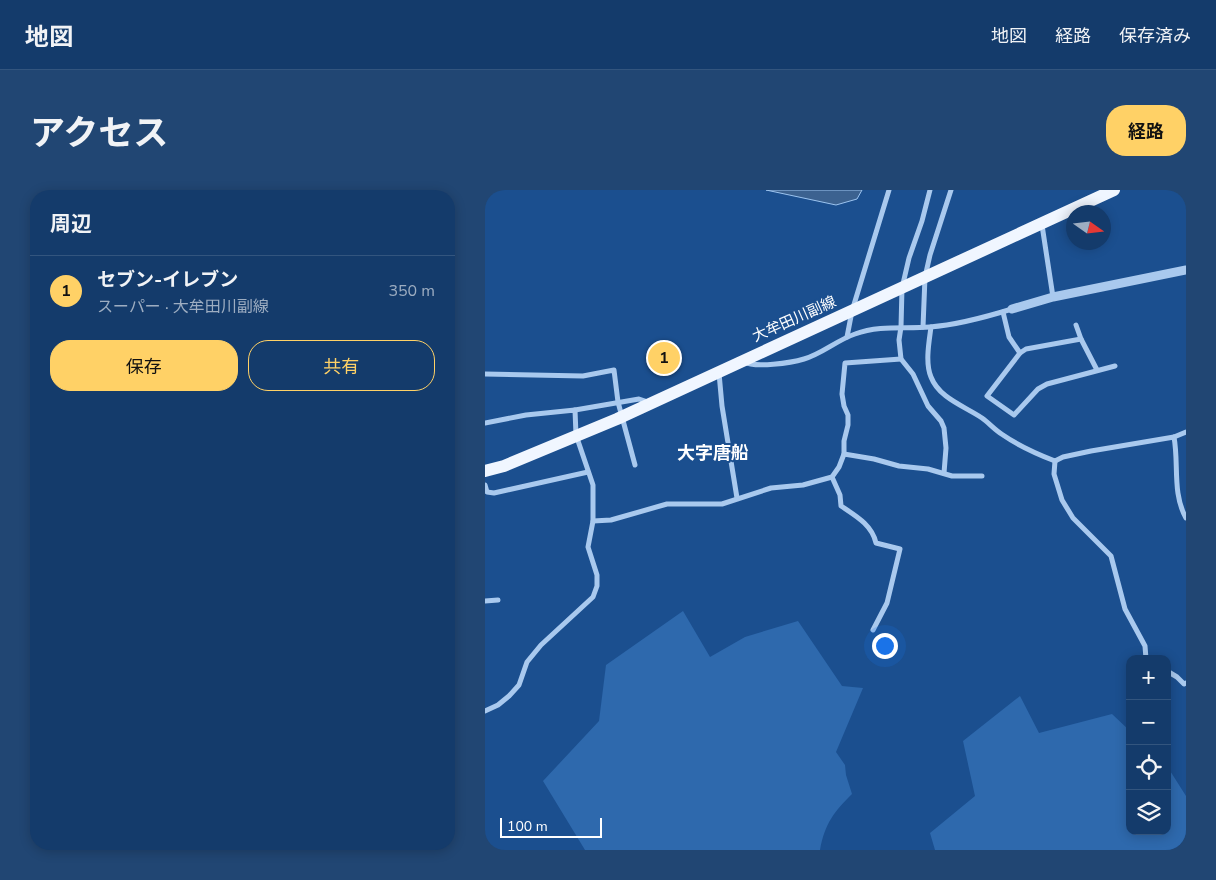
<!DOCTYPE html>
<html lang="ja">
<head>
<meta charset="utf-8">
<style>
  :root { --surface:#143b6b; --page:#214673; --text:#f1f3f6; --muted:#9dadc1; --line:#33557e; --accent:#ffd166 }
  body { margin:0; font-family:"Nunito Sans","Noto Sans JP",sans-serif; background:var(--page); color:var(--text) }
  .controls { position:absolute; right:15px; bottom:15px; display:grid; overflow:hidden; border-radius:10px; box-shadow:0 2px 12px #0003 }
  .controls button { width:45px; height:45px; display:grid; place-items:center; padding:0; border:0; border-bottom:1px solid var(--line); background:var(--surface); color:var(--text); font:25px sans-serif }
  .compass { position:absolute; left:581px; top:15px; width:45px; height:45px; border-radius:50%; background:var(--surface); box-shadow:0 2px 12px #0003; rotate:104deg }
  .scale { position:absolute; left:15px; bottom:12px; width:102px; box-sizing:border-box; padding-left:5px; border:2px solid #fff; border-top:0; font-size:14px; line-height:18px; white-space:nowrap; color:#fff; -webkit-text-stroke:4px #1b4f8f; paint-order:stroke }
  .you { position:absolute; left:399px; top:455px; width:18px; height:18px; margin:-12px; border:4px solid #fff; border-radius:50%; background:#1a73e8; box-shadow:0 0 0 8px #1a73e833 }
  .badge { display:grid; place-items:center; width:32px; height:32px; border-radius:50%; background:var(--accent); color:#111; font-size:16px; font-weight:700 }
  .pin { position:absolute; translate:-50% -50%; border:2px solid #fff; box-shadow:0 1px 5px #0006 }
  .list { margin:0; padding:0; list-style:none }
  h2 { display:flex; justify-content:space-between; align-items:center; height:65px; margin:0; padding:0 20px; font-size:21px }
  h2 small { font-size:16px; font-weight:400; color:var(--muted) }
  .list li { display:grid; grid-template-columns:32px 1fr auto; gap:15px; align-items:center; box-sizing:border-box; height:70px; padding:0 20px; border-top:1px solid var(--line) }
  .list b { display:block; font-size:19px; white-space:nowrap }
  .list p { margin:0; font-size:16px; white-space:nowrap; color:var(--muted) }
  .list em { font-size:16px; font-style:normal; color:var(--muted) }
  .actions { display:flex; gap:10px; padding:15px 20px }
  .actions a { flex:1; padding:11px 0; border:1px solid var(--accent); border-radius:20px; text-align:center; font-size:18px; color:var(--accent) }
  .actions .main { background:var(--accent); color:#111 }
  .icon { flex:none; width:28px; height:28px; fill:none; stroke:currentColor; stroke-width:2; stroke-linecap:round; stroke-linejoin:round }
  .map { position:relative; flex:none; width:701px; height:660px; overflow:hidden; border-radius:20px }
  header { display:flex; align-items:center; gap:30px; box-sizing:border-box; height:70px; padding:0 25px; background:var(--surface); border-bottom:1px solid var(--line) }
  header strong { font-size:24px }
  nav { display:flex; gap:28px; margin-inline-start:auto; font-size:18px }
  .intro { display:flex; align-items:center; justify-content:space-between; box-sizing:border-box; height:120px; padding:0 30px }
  h1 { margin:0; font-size:35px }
  .button { padding:12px 22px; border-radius:20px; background:var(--accent); color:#111; font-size:18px; font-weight:700 }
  main { display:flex; gap:30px; padding:0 30px }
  aside { flex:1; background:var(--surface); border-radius:20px; box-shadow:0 2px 12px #0003 }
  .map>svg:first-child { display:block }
  .green { fill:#2e69ad }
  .water { fill:#3c6290; stroke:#9cc4f0 }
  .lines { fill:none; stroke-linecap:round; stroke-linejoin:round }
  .minor { stroke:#a9c9ee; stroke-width:5 }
  .tertiary { stroke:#a9c9ee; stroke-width:9 }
  .primary { stroke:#f0f6ff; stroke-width:12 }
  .labels { text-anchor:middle; stroke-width:4; stroke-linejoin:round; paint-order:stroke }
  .street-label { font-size:15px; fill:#fff; stroke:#1b4f8f }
  .quarter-label { font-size:18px; font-weight:bold; fill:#fff; stroke:#1b4f8f }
</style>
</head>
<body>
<header>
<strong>地図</strong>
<nav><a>地図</a><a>経路</a><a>保存済み</a></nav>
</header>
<div class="intro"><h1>アクセス</h1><a class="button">経路</a></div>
<main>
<aside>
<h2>周辺<small></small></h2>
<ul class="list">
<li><span class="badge">1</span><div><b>セブン-イレブン</b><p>スーパー · 大牟田川副線</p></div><em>350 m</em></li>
</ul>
<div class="actions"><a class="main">保存</a><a>共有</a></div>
</aside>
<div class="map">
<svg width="701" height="660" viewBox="0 0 701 660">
  <rect width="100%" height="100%" fill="#1b4f8f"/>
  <g class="green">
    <path d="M 198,421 L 225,467 L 260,447 L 313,431 L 357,496 L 378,498 L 351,562 L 360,575 L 361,585 L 367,604 C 349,622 340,633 335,660 L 100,660 L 58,591 L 114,531 L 121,475 Z"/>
    <polygon points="535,506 554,543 627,524 645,541 645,641 682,641 682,576 701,606 701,660 450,660 445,643 490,606 478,551"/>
  </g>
  <polygon class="water" points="281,0 377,0 372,9 351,15"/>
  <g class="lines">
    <g class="minor">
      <polyline points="445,0 437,31 424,68 417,98 416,137 414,150 416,169 428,184 443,216 456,231 459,238 461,258 459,283"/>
      <polyline points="557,35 568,107"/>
      <polyline points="518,122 524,147 535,163 502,206 529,225 553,199 562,194 630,176"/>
      <polyline points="591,135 596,149 612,180"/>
      <polyline points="438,137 440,87 445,65 466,0"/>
      <path d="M 446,137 C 444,152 440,173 446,187 C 454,208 479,216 497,228 C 504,233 510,240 518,245 C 534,256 552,264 570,271"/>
      <polyline points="362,147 367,121 404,0"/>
      <polyline points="535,163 541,159 596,149"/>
      <path d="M 259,172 C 270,178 306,173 319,169 C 337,164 352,150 370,144 C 395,135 419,139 445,137 C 472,135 501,127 527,119"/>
      <polyline points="234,183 237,216 252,308"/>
      <polyline points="0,184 98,186 129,180 133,212 150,275"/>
      <polyline points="90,220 154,209 163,212"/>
      <polyline points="0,233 41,225 90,220 91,245 108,295 108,331 103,357 112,385 112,396 108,407 56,455 42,472 34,495 24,506 13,515 0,521"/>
      <path d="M 689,247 C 694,274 687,303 701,328"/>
      <polyline points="359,264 389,269 414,276 443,279 467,286 497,286"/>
      <polyline points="570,271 569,284 577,310 588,328 626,366 640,419 660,456 661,469"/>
      <polyline points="570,271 578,267 606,261 689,247 701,242"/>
      <path d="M 347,287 L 355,305 L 356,316 C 371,326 387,335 391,353 L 415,359 L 402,413 L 388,440"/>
      <polyline points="0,295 2,302 9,303 103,282"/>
      <polyline points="108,331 126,330 182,314 237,314 286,298 318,295 347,287 354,277 359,264 359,251 363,235 363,225 359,216 357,204 360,173 416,169"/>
      <polyline points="0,411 13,410"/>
      <polyline points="682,481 692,487 699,494 701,493"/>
    </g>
    <polyline class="tertiary" points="527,119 568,107 701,80"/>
    <polyline class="primary" points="0,281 19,276 132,229 629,0"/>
  </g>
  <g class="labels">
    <g class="street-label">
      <text transform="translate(309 129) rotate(-24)" y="5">大牟田川副線</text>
    </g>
    <g class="quarter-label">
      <text x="228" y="269">大字唐船</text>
    </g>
  </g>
</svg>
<div class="controls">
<button>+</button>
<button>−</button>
<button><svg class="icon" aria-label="locate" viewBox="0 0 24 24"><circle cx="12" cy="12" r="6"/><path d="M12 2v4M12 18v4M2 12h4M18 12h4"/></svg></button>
<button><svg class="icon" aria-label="layers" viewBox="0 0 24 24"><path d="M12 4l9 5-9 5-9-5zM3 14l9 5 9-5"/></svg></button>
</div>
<svg class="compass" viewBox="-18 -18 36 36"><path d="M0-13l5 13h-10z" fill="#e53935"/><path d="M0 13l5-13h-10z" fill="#9dadc1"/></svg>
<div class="scale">100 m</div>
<div class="you"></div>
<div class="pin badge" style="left:179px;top:168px">1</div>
</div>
</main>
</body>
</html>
